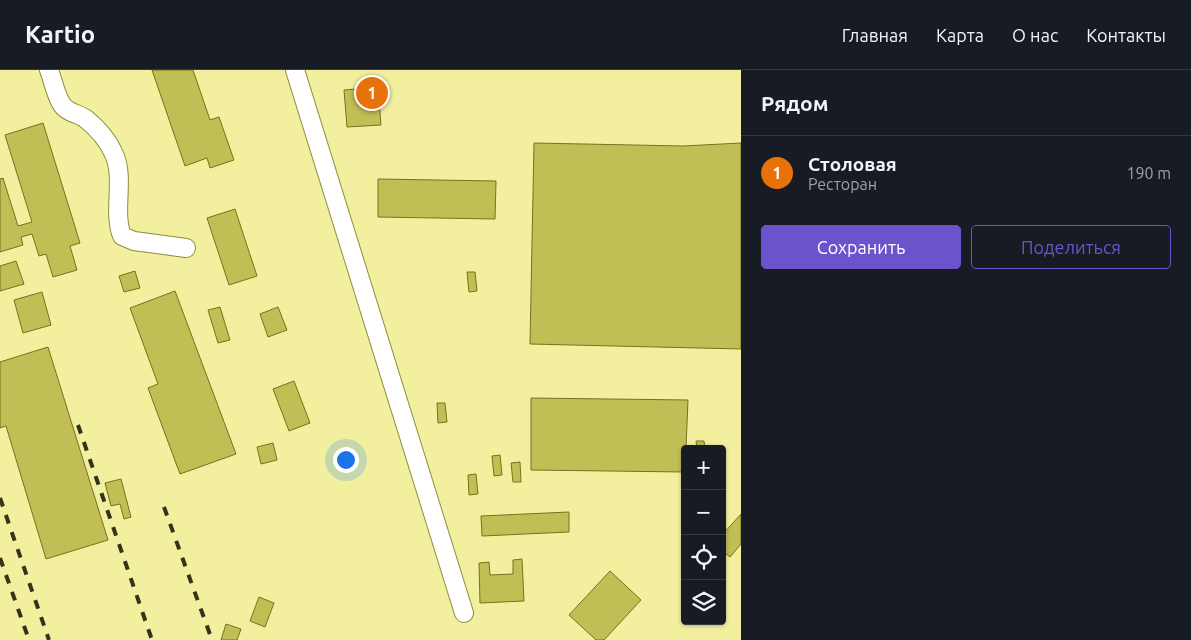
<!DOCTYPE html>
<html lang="ru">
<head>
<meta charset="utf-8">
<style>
  :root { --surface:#171b24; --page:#242831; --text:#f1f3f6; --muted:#9ea1a6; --line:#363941; --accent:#6b53cd }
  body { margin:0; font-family:Ubuntu,sans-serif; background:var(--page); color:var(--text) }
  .controls { position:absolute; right:15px; bottom:15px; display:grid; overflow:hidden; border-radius:5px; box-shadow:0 1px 4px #0004 }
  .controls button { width:45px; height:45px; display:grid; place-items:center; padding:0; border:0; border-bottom:1px solid var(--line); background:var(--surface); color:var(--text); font:25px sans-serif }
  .you { position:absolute; left:345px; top:389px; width:18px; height:18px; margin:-12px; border:4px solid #fff; border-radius:50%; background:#1a73e8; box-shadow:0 0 0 8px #1a73e833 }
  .badge { display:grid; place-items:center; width:32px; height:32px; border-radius:50%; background:var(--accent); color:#fff; font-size:16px; font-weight:700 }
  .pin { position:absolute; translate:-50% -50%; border:2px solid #fff; box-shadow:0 1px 5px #0006 }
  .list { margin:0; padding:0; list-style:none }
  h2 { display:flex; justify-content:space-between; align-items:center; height:65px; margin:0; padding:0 20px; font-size:21px }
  h2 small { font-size:16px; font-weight:400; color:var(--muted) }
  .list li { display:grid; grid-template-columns:32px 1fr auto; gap:15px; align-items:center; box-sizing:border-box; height:75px; padding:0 20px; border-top:1px solid var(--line) }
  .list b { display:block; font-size:19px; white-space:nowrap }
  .list p { margin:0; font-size:16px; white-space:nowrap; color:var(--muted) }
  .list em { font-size:16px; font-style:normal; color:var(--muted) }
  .actions { display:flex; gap:10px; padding:15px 20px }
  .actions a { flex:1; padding:11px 0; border:1px solid var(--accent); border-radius:5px; text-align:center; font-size:18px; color:var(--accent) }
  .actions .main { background:var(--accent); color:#fff }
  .icon { flex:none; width:28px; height:28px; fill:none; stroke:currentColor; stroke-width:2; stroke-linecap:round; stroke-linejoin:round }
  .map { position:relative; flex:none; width:741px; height:570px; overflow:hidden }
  header { display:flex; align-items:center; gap:30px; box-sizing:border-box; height:70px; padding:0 25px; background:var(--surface); border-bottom:1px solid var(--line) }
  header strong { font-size:24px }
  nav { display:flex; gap:28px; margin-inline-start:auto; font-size:18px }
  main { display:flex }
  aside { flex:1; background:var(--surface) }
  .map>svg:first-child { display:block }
  .building { fill:#c1be56; stroke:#75721e }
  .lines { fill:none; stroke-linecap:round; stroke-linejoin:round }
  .minor-casing { stroke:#8f8d3c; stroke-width:20 }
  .minor { stroke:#fff; stroke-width:18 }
  .rail { stroke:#343319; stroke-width:4; stroke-dasharray:9 9; stroke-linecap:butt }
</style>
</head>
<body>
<header>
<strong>Kartio</strong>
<nav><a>Главная</a><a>Карта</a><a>О нас</a><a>Контакты</a></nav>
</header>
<main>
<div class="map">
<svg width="741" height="570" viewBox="0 0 741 570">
  <rect width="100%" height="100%" fill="#f2f09f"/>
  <g class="building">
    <polygon points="152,0 193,0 210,50 219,47 234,90 210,98 207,88 185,96"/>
    <polygon points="378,17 381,55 347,57 344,20"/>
    <polygon points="43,53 80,173 70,176 77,200 53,207 46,184 39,186 32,164 21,167 23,175 0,182 0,109 3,108 18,156 32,152 5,65"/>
    <polygon points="534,73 683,76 741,73 741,279 530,274"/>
    <polygon points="378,109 496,111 495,149 378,147"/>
    <polygon points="235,139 257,206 229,215 207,148"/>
    <polygon points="16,191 24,214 0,221 0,196"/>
    <polygon points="135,201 140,218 124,222 119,206"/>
    <polygon points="467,202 475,202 477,221 469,222"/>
    <polygon points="175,221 236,384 180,404 148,318 158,314 130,238"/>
    <polygon points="42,222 51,255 23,263 14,230"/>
    <polygon points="220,237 230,270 218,273 208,240"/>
    <polygon points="278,237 287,260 268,267 260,244"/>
    <polygon points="48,277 108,470 46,489 6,356 0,358 0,292"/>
    <polygon points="294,311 310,353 289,361 273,319"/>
    <polygon points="531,328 688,330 685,402 531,400"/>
    <polygon points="437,333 445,333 447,352 438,353"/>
    <polygon points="696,371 704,371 705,379 697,379"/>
    <polygon points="273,373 277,390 261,394 257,377"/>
    <polygon points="500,385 502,405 494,406 492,386"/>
    <polygon points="520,392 521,412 513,412 511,393"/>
    <polygon points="476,404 478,424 469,425 468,405"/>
    <polygon points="121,409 131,447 124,449 120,434 111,436 105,413"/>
    <polygon points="569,442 569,462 482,466 481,446"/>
    <polygon points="741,444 741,474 730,487 722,481 722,465"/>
    <polygon points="522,489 524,531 480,533 479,493 489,492 490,505 513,504 513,490"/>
    <polygon points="610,501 641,530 604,570 596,570 569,545"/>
    <polygon points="259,527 274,533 265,557 250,551"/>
    <polygon points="226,554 241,559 237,570 221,570"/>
  </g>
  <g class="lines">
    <g class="minor-casing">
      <g id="minor">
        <path d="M 49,0 C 53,10 55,23 61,33 C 66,43 78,43 86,49 C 97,58 107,69 113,82 C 126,107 112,140 122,166 L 134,171 L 186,178"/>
        <polyline points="295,0 464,543"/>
      </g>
    </g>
    <use href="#minor" class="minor"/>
    <g class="rail">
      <polyline points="78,355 152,570"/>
      <polyline points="0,428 49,570"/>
      <polyline points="164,437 212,570"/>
      <polyline points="0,488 29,570"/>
    </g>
  </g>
</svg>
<div class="controls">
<button>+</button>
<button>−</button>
<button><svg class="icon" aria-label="locate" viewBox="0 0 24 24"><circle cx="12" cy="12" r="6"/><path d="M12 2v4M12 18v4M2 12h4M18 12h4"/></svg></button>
<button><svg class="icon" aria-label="layers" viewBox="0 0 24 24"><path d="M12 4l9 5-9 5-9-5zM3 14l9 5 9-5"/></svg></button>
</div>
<div class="you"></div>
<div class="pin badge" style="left:372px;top:23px;background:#e8710a">1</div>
</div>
<aside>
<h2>Рядом<small></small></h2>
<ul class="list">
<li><span class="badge" style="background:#e8710a">1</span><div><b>Столовая</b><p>Ресторан</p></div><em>190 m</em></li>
</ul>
<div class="actions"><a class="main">Сохранить</a><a>Поделиться</a></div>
</aside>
</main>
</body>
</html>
